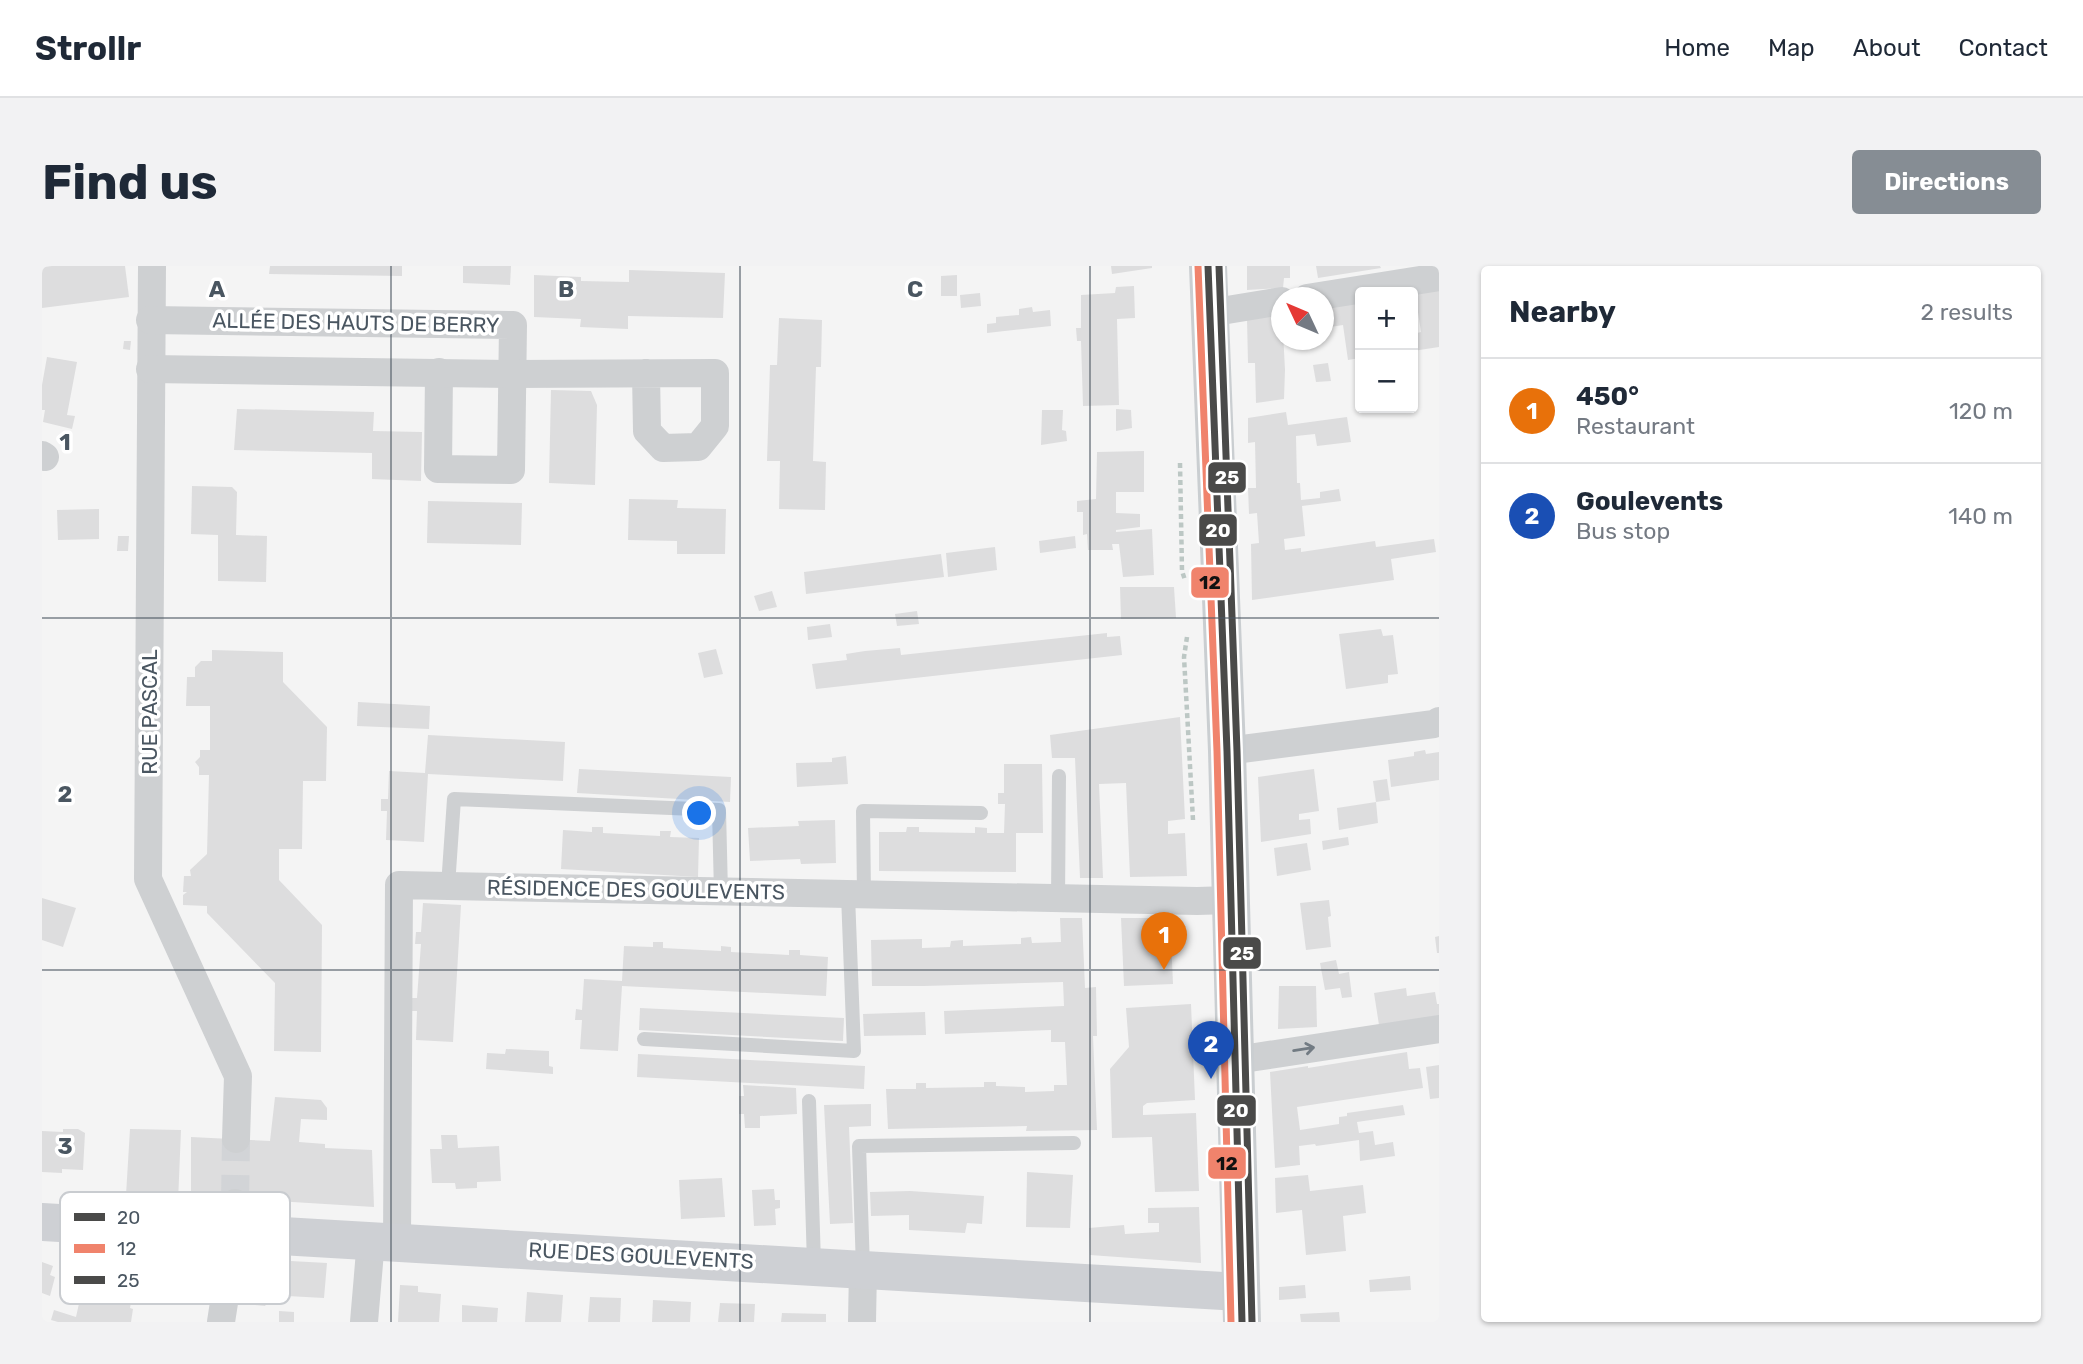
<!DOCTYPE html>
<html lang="en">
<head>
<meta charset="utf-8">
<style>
  :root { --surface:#fff; --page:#f2f2f3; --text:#1f2937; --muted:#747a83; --line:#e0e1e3; --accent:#868d94 }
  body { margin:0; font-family:Rubik,sans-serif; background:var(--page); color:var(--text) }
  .controls { position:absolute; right:21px; top:21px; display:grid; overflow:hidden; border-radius:7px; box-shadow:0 2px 5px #0004 }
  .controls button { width:63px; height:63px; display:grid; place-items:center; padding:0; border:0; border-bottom:2px solid var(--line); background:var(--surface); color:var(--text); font:35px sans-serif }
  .compass { position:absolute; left:1229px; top:21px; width:63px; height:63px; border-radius:50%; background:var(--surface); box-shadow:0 2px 5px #0004; rotate:314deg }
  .you { position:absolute; left:658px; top:548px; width:24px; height:24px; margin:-18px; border:5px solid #fff; border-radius:50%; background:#1a73e8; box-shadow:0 0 0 10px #1a73e833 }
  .badge { display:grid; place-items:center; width:46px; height:46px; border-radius:50%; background:var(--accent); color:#fff; font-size:23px; font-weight:700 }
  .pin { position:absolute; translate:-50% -58px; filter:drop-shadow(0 2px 4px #0008) }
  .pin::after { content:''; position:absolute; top:37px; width:24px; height:21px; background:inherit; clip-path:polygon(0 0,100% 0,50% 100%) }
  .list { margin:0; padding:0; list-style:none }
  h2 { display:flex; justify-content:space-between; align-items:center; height:91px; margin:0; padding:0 28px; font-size:30px }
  h2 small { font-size:23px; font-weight:400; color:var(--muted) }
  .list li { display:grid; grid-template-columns:46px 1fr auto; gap:21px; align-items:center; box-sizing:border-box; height:105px; padding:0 28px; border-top:2px solid var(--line) }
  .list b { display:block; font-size:26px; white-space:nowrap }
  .list p { margin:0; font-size:23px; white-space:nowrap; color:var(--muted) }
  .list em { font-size:23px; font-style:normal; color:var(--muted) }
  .map { position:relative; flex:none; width:1397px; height:1056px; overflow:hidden; border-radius:7px }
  header { display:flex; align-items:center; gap:42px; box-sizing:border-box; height:98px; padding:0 35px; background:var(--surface); border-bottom:2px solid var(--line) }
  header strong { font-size:33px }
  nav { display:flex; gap:38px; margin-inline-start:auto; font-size:24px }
  .intro { display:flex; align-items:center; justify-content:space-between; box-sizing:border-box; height:168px; padding:0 42px }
  h1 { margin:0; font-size:49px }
  .button { padding:18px 32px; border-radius:7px; background:var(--accent); color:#fff; font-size:24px; font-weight:700 }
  main { display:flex; gap:42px; padding:0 42px }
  aside { flex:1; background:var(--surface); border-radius:7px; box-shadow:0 2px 5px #0004 }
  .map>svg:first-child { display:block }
  .building { fill:#ddddde }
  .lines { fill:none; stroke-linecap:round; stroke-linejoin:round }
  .street-tunnel { stroke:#d2d4d7; stroke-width:28; stroke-dasharray:28 14; stroke-linecap:butt }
  .path { stroke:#bcc7c4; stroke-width:4.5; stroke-dasharray:5 3.5; stroke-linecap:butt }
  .lane { stroke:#ced0d2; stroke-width:14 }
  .street { stroke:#ced0d2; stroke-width:28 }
  .secondary { stroke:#ced0d4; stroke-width:38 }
  .primary { stroke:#caced1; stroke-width:38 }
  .bus-1-casing { stroke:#fff; stroke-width:12 }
  .bus-2-casing { stroke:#fff; stroke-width:12 }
  .bus-3-casing { stroke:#fff; stroke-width:12 }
  .bus-1 { stroke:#4a4a49; stroke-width:7 }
  .bus-2 { stroke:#f0836c; stroke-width:7 }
  .bus-3 { stroke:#4a4a49; stroke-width:7 }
  .oneway { stroke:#727b83 }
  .grid { fill:none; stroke:#4a5661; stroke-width:2; stroke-opacity:0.55 }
  .labels { text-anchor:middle; stroke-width:7; stroke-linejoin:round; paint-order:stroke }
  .street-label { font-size:21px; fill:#4a5661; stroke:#fff }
  .key { fill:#fff; stroke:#c9ccd0; stroke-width:2 }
  .key-label { font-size:19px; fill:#4a5661 }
  .grid-label { font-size:23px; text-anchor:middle; font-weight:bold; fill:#4a5661; stroke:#fff; stroke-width:7; stroke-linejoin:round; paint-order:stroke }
  .line-badge { stroke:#fff; stroke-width:2.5 }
  .badge-label { font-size:19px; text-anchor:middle; font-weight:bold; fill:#fff }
  .pale-badge-label { font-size:19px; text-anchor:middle; font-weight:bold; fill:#111 }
</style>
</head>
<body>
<header>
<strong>Strollr</strong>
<nav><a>Home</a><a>Map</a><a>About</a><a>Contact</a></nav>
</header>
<div class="intro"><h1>Find us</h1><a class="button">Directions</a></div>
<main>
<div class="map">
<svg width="1397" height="1056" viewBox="0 0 1397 1056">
  <rect width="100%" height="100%" fill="#f4f4f4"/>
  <g class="building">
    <polygon points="10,0 83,0 87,31 0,42 0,1"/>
    <polygon points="228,0 360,0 360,10 227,8"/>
    <polygon points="421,0 469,0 468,19 421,17"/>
    <polygon points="1069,0 1110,0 1110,2 1070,8"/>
    <polygon points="1205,0 1248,0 1248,12 1242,12 1241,22 1205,24"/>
    <polygon points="1274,0 1338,0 1339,2 1276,12"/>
    <polygon points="587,4 683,7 681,52 586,50 586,63 538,61 539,53 492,51 492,9 539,11 539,15 587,16"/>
    <polygon points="915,9 915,30 899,30 899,10"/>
    <polygon points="1092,20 1093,52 1075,53 1077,139 1041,140 1039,75 1035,75 1034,62 1039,62 1039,29 1073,27 1074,21"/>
    <polygon points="1397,23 1397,81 1371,85 1371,68 1379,66 1373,27"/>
    <polygon points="938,27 939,40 919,42 918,29"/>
    <polygon points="1318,35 1318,92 1306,94 1301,59 1282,62 1282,41"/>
    <polygon points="990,41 991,46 1008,44 1009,60 945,67 945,58 954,57 954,51 977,49 977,43"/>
    <polygon points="1240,47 1243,104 1242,133 1214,137 1213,97 1206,97 1205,53"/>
    <polygon points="737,52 780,54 779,101 774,101 771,195 784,196 783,244 737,243 738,195 725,195 728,99 735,99"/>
    <polygon points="82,75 89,75 88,84 81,83"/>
    <polygon points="5,91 35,96 25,149 33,150 30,163 1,156 3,144 0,144 0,119"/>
    <polygon points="1286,97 1289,115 1274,116 1271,99"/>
    <polygon points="509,124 549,125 555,139 553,219 507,217"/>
    <polygon points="195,143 332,146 331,165 380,166 379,215 330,213 330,187 192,184"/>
    <polygon points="1074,143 1089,144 1090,162 1074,165"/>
    <polygon points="1000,144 1021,144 1020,164 1024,165 1025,175 999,179"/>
    <polygon points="1244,146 1246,159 1305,151 1309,176 1275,180 1273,168 1254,170 1255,217 1258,217 1259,234 1278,232 1278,226 1297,223 1299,235 1260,240 1263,270 1242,273 1243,284 1259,282 1259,286 1333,275 1334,281 1392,273 1394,286 1349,293 1352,314 1210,334 1209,278 1217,277 1215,247 1207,248 1206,222 1214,222 1213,176 1206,177 1206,152"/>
    <polygon points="1102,185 1102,226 1074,226 1074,247 1098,248 1098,261 1074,264 1074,266 1110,263 1112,309 1081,311 1077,278 1070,278 1071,284 1046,284 1045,268 1041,269 1041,246 1035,246 1035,235 1054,233 1055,186"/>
    <polygon points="150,220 190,221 195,226 194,269 225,270 224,316 176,315 176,269 149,268"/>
    <polygon points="587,233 636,234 635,242 684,243 683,288 635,288 635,275 586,274"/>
    <polygon points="386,235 480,237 479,279 385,277"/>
    <polygon points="57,243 57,273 16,274 15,244"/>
    <polygon points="76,270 87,270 86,285 75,285"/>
    <polygon points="1033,270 1034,282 998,287 997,275"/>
    <polygon points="953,281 955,304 906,311 904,287"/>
    <polygon points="899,288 902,311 764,328 762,306"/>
    <polygon points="1078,321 1132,321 1134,352 1079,353"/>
    <polygon points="730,325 735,341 717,345 712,330"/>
    <polygon points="875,345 877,358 855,360 853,348"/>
    <polygon points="788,358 790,371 766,374 765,361"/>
    <polygon points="1339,363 1341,370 1351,369 1356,408 1346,409 1346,417 1304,423 1297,368"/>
    <polygon points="1065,367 1065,371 1078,370 1080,389 774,423 770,398 805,394 804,388 823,385 858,382 859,389"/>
    <polygon points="674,383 681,408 662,412 656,387"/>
    <polygon points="170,384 241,386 241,416 285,461 284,515 261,515 260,583 237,583 237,614 280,659 279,786 232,785 233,717 165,647 165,640 141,639 141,629 145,626 141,626 142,610 149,610 148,604 165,588 167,509 157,509 157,501 153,496 158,491 158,484 168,484 168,440 144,440 145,411 153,411 153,401 159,395 170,395"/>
    <polygon points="316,436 388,440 387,463 315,460"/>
    <polygon points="1138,451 1143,553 1126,555 1126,568 1143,567 1145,610 1088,611 1084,517 1057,518 1061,612 1038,612 1033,492 1010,492 1008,469"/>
    <polygon points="386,469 523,476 521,515 386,508 382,576 344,574 345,545 339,545 339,533 346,533 347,505 383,507"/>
    <polygon points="1383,484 1384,488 1397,486 1397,514 1349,521 1346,494 1372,490 1372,486"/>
    <polygon points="804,490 806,518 755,521 754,497 790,496 790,492"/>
    <polygon points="962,498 1000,498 1001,567 974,567 974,606 837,605 837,566 864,566 865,561 877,561 877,566 933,567 933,561 945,562 945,567 962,567 963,538 956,538 956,527 962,527"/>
    <polygon points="537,503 689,511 688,536 535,527"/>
    <polygon points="1272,503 1277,545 1257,548 1257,554 1268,553 1269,568 1219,576 1216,511"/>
    <polygon points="1345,513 1348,534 1334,536 1331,515"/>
    <polygon points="1334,536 1336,557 1297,564 1295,542"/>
    <polygon points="793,554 794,597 759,598 758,593 708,595 706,562 757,560 756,555"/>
    <polygon points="550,561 561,561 561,567 618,570 618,565 629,565 628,571 657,572 656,611 519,603 521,564 550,566"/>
    <polygon points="1306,571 1307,579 1281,584 1280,575"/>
    <polygon points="1265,577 1269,604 1235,610 1232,582"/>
    <polygon points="0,632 34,642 21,681 0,674"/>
    <polygon points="1287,634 1289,650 1286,651 1289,681 1264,684 1258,637"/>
    <polygon points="381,637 419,639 411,776 374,774 375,745 369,745 370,732 375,732 379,678 373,678 374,666 379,666"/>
    <polygon points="1018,652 1040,652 1043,722 1054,721 1055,770 1051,770 1055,864 984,865 985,860 846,863 844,823 874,823 874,817 884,817 884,822 942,821 942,816 954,816 954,820 983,821 983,826 1012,825 1012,819 1025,819 1023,776 1009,776 1009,764 903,768 902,745 1022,740 1021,716 882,720 830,720 829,674 880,673 880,682 908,681 909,675 921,674 921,680 979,678 979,672 989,671 990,677 1019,676"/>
    <polygon points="1079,652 1128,652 1131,718 1082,720"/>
    <polygon points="1397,670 1397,687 1395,687 1393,671"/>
    <polygon points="611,676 621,676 621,682 679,685 679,680 689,681 689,686 747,689 747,684 758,684 758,689 786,691 784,730 580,720 576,785 538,783 540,754 533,754 534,743 540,744 542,713 580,715 582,680 611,681"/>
    <polygon points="1294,694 1297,708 1307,706 1310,731 1300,732 1298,722 1283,724 1278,697"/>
    <polygon points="1237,720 1274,720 1275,761 1236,763"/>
    <polygon points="1364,722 1365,730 1393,726 1395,738 1397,738 1397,750 1337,759 1332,727"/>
    <polygon points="1149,738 1153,834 1105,837 1101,840 1101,849 1154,847 1157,925 1113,926 1110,871 1070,872 1068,803 1087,781 1084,742"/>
    <polygon points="598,742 802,752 801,775 597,764"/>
    <polygon points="883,746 884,769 822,770 821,748"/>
    <polygon points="464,783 507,785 507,800 511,801 511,808 444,803 445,787 463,788"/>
    <polygon points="1365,786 1367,803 1378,802 1381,822 1255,841 1258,864 1297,858 1297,851 1305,850 1305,847 1361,839 1363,849 1315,856 1317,867 1331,865 1333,879 1351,876 1353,890 1318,895 1317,874 1274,880 1273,878 1257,880 1258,899 1233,902 1228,806 1266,800 1266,802"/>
    <polygon points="596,788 823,800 822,823 595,811"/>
    <polygon points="1397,799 1397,832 1388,833 1384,801"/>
    <polygon points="701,819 754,822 755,848 718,850 718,862 703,862 702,848 697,848 697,830 702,830"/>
    <polygon points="233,831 279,834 285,842 285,854 259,853 257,876 283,878 283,882 330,884 332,941 234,935 181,936 149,932 149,871 228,875"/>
    <polygon points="829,838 829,860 807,861 811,957 788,958 782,839"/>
    <polygon points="21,863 36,863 43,867 41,904 20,903 20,907 0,906 0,865 21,866"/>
    <polygon points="88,863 139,864 136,936 114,935 114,930 84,929"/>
    <polygon points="399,869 415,869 416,882 457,880 459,915 435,916 435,922 414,923 413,917 390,917 388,883 400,883"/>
    <polygon points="985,906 1031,909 1028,962 984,961"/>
    <polygon points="1266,909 1268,925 1321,919 1324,947 1301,950 1304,985 1264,989 1260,944 1234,947 1233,912"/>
    <polygon points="680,912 683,951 639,953 637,914"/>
    <polygon points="732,923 733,934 738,934 738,942 733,943 734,959 712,960 710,924"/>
    <polygon points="868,925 942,930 940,958 925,957 923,967 867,964 867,949 829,950 828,926"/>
    <polygon points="1157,941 1159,997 1048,989 1047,962 1082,959 1083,968 1117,966 1117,957 1106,957 1106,942"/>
    <polygon points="106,990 144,997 140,1039 90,1031 88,1042 91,1043 89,1056 16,1056 9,1054 12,1044 34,1051 38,1033 55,1037 64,996 80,999 81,995 104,1000"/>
    <polygon points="212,993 285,997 282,1032 227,1029 226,1036 223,1040 213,1039 210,1034"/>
    <polygon points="0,996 11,1000 8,1009 13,1011 8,1030 0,1027"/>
    <polygon points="1368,1010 1369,1024 1328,1026 1327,1014"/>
    <polygon points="358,1019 376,1020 376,1026 399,1028 397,1056 356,1056"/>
    <polygon points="1263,1019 1264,1032 1237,1034 1237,1021"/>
    <polygon points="485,1026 521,1029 519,1056 483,1056"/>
    <polygon points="548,1031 579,1032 578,1056 546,1056"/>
    <polygon points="611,1034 649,1036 648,1056 610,1056"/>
    <polygon points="678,1037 713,1038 712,1056 676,1056"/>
    <polygon points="420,1039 456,1042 455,1056 420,1056"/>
    <polygon points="237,1045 252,1046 252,1056 237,1056"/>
    <polygon points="1297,1046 1298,1056 1259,1056 1258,1048"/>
    <polygon points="740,1047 784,1048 784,1056 739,1056"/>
  </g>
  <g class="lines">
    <polyline class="street-tunnel" points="193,937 194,873"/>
    <g class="path">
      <polyline points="1138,197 1140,305 1143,314"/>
      <polyline points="1145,371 1142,391 1151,554"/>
    </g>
    <g class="lane">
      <polyline points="406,620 412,533 677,544 679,627"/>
      <polyline points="822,630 821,545 939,547"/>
      <polyline points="1016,633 1017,510"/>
      <polyline points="602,773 812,785 806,629"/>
      <polyline points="767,835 772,998"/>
      <polyline points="821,1003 817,880 1032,877"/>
    </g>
    <g class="street">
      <polyline points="110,0 106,613 196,810 194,873"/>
      <polyline points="1265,32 1397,11"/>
      <polyline points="1167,47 1240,35"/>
      <polyline points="108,54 471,59 469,204 396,203 397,106"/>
      <polyline points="108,103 470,108 673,107 673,160 656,181 621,182 605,165 604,107"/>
      <polyline points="0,189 3,191"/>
      <polyline points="1185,485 1392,458 1397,455"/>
      <polyline points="1194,794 1397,763"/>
      <polyline points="355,976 357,619 1155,635 1188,634"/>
      <polyline points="179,1056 193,966 193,937"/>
      <polyline points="322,1056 329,974"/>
      <polyline points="820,1056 821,1003"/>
    </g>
    <polyline class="secondary" points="0,956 1198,1026"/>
    <polyline class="primary" points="1166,0 1185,485 1200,1056"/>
    <g class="bus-1-casing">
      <polyline id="bus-1" points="1166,0 1185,485 1200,1056"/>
    </g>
    <g class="bus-2-casing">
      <polyline id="bus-2" points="1156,0 1175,485 1189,1056"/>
    </g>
    <g class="bus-3-casing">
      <polyline id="bus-3" points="1177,0 1195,485 1210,1056"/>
    </g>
    <use href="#bus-1" class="bus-1"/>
    <use href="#bus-2" class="bus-2"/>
    <use href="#bus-3" class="bus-3"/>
  </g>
  <defs><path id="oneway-shaft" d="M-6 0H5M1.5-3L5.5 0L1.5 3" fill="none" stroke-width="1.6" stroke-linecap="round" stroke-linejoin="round" transform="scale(1.75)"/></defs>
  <use class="oneway" href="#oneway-shaft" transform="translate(1262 783) rotate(-9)"/>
  <path class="grid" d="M 349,0 L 349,1056M 698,0 L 698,1056M 1048,0 L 1048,1056M 0,352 L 1397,352M 0,704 L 1397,704"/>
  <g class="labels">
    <g class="street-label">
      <text transform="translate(314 57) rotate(1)" y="7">ALLÉE DES HAUTS DE BERRY</text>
      <text transform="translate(108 446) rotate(-90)" y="7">RUE PASCAL</text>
      <text transform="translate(594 624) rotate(1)" y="7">RÉSIDENCE DES GOULEVENTS</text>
      <text transform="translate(599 990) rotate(3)" y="7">RUE DES GOULEVENTS</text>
    </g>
  </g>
  <rect x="18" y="926" width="230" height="112" rx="10" class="key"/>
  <rect x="32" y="947" width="31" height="8" fill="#4a4a49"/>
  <rect x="32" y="978" width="31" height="9" fill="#f0836c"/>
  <rect x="32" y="1010" width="31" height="8" fill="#4a4a49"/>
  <g class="key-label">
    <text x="75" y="958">20</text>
    <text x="75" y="989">12</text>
    <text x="75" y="1021">25</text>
  </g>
  <g class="grid-label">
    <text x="175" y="31">A</text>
    <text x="524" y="31">B</text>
    <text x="873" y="31">C</text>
    <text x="23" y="184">1</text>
    <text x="23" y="536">2</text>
    <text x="23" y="888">3</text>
  </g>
  <g class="line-badge">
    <rect x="1165" y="195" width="40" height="33" rx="7" fill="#4a4a49"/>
    <rect x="1156" y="247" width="40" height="34" rx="7" fill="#4a4a49"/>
    <rect x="1148" y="300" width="40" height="33" rx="7" fill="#f0836c"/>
    <rect x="1180" y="670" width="40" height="34" rx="7" fill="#4a4a49"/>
    <rect x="1174" y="828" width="41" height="33" rx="7" fill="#4a4a49"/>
    <rect x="1165" y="880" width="40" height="34" rx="7" fill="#f0836c"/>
  </g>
  <g class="badge-label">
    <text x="1185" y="218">25</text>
    <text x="1176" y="271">20</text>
    <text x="1200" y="694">25</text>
    <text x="1194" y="851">20</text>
  </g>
  <g class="pale-badge-label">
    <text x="1168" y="323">12</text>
    <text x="1185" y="904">12</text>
  </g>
</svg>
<div class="controls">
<button>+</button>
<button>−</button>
</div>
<svg class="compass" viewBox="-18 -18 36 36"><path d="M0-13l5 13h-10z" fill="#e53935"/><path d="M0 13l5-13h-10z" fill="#747a83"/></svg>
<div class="you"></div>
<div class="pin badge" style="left:1122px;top:704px;background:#e8710a">1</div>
<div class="pin badge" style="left:1169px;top:813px;background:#1a4fb4">2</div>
</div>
<aside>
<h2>Nearby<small>2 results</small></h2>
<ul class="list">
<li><span class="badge" style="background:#e8710a">1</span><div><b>450°</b><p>Restaurant</p></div><em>120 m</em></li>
<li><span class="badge" style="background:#1a4fb4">2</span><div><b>Goulevents</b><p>Bus stop</p></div><em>140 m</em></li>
</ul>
</aside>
</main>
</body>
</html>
